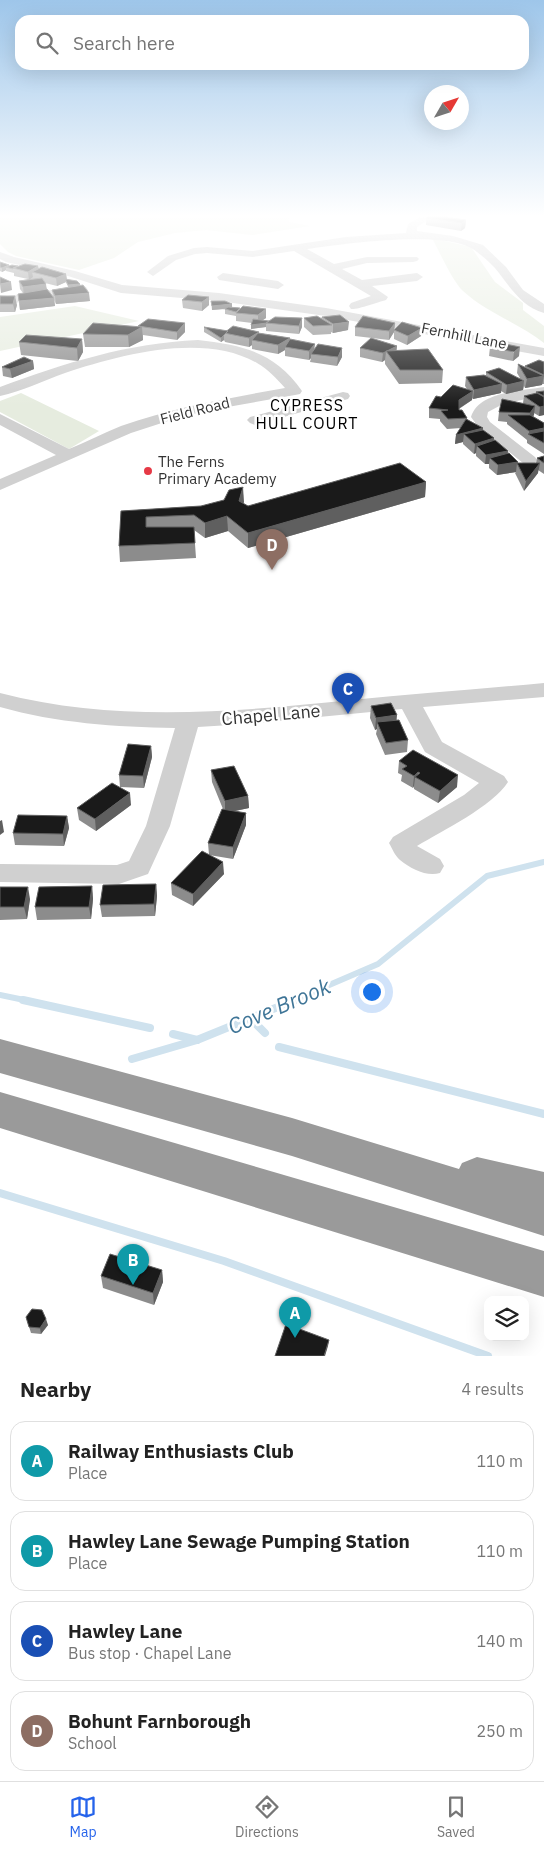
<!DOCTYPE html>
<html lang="en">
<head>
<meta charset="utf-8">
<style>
  :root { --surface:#fff; --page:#f2f2f2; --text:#222; --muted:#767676; --line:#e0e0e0; --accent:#2563eb }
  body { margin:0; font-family:"IBM Plex Sans",sans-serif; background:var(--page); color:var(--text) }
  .controls { position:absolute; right:15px; bottom:15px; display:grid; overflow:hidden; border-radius:10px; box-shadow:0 5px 20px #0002 }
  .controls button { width:45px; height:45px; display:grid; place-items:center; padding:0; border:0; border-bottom:1px solid var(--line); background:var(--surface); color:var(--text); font:25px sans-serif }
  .compass { position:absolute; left:424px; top:85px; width:45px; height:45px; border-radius:50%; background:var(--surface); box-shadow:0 5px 20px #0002; rotate:51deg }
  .you { position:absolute; left:371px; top:991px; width:18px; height:18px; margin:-12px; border:4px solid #fff; border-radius:50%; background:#1a73e8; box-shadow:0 0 0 8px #1a73e833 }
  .badge { display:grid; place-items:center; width:32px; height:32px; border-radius:50%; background:var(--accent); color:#fff; font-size:16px; font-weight:700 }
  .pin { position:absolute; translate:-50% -41px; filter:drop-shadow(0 1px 2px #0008) }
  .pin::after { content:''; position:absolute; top:26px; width:18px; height:15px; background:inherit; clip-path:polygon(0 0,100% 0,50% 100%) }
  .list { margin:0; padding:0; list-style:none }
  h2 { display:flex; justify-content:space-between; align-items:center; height:65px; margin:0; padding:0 20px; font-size:21px }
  h2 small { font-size:16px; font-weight:400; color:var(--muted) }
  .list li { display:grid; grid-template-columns:32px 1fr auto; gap:15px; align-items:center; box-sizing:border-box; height:80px; margin:0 10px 10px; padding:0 10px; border:1px solid var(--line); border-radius:15px }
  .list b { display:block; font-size:19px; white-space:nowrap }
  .list p { margin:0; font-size:16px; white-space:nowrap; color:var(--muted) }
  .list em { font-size:16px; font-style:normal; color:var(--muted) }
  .icon { flex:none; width:28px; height:28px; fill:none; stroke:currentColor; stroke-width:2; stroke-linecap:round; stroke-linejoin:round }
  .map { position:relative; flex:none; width:544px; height:1356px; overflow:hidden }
  .search { position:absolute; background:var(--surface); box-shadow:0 5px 20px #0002; left:15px; right:15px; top:15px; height:55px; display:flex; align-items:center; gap:12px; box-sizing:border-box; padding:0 18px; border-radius:15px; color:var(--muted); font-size:19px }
  .sheet { height:425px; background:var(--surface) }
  nav { display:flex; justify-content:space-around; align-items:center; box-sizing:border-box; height:70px; border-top:1px solid var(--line); background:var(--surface); font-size:14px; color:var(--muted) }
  nav a { display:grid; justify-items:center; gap:2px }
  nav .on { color:var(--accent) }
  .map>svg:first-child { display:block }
  .green { fill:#e6ecdf }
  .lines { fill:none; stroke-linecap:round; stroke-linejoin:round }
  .stream-far1 { stroke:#cfe2ee; stroke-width:6 }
  .stream { stroke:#cfe2ee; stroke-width:8 }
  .minor { fill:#d0d0d0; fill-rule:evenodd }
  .highway { fill:#9a9a9a; fill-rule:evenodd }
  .wall { fill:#8c8c8c; fill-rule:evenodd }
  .shaded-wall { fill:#5f5f5f }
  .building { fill:#1a1a1a; stroke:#5f5f5f }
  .poi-dot { fill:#e63946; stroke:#fff; stroke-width:2 }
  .labels { text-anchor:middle; stroke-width:5; stroke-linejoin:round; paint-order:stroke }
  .far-street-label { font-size:15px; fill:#333; stroke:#fff }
  .far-poi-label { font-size:15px; fill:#333; stroke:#fff; text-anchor:start }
  .far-neighbourhood-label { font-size:16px; letter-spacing:1px; fill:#000; stroke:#fff }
  .street-label { font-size:18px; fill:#333; stroke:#fff }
  .near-water-label { font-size:22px; font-style:italic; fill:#3f7597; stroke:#fff }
</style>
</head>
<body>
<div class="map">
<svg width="544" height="1356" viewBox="0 0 544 1356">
  <rect width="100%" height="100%" fill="#fff"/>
  <g class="green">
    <polygon points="0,217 288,217 289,222 310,226 252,235 206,230 175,233 138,242 114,258 79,270 16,256 8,252 0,244"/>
    <path d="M 432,238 L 471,247 L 495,282 L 523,303 L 523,310 L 544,326 L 544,343 C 519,323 487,313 463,291 C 453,282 439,251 432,238 Z"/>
    <polygon points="75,306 139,321 0,351 0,317"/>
    <polygon points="21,393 99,431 69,449 0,412 0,401"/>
  </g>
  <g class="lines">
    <g class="stream-far1">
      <polyline points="0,995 29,1001"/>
      <polyline points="292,1001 378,964 487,876 544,862"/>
    </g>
    <g class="stream">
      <polyline points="23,1000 150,1028"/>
      <polyline points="251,1019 265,1033"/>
      <polyline points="173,1034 197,1040"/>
      <polyline points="279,1047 544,1114"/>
      <polyline points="132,1059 197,1040 295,1000"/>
      <polyline points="0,1193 224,1261 488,1356"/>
    </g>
    <g class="minor">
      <path d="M 420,217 L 432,217 L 417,227 L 417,231 L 453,236 L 483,245 L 506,267 L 523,290 L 544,304 L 544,313 C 523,307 511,289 499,273 C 493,265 485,258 477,252 C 451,228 342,244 307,249 L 334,264 L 367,257 L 417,257 L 419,259 L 417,261 L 413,262 L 367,263 L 342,269 L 362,280 L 417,273 L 423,277 L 417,281 L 372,286 L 388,297 L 386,300 C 378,302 357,310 351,309 L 349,306 L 351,303 L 371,296 L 294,251 L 253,257 L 207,253 L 195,254 L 176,260 L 153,276 L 147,272 L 168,256 L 194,248 L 207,247 L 253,251 L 346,237 L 406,233 L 408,224 Z"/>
      <polygon points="0,252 14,257 75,271 122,285 219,293 326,308 544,348 544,356 326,316 219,301 121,293 68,276 6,262 0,259"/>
      <polygon points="223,273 278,281 284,285 278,289 219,280 217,277"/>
      <polygon points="82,286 86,287 88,290 86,293 7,304 0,303 0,295 7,296"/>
      <path d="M 198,340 C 242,345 275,352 302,391 L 300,394 L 295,395 L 205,411 L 171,420 L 131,433 L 0,490 L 0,479 L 56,455 L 0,425 L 0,414 L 69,449 C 86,442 104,433 121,426 C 175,407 230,398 285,388 C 277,379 268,369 257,363 C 203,332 119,355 65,373 C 43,381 22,391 0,396 L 0,387 C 65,363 128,343 198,340 Z"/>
      <path d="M 544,387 L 544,395 L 503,404 L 488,412 L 487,417 L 490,422 L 535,457 L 537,460 L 535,463 L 523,463 L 479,428 L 471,417 C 479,391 522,391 544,387 Z"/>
      <polygon points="343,392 348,393 350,396 348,399 255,425 250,423 247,420 250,417"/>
      <path d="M 544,683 L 544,697 L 423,707 L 442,742 L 504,776 L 508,782 C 493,806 442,831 417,846 L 440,859 L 444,866 L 440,873 C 427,877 411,869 400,860 C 395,856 392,848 389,843 L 393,837 L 464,795 L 479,783 L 425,752 L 402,709 L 246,724 L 198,727 L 170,826 L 148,874 L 119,884 L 0,882 L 0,864 L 117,865 L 129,861 L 146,826 L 175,728 C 116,727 56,723 0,707 L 0,693 C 116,723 233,712 351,700 C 415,694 480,689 544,683 Z"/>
    </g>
    <g class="highway">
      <polygon points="0,1039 292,1118 459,1169 462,1163 477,1157 544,1172 544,1236 292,1156 0,1073"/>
      <polygon points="0,1092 544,1251 544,1297 0,1128"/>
    </g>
  </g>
  <g class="wall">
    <polygon points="426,218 466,220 465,228 461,231 426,225"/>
    <path d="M 0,263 L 9,266 L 38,266 L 39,269 L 66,274 L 67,279 L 80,285 L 90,301 L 56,304 L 54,300 L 55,306 L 20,310 L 18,294 L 23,293 L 20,289 L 19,281 L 28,279 L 14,276 L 14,273 L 6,271 L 6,270 L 2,272 L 0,271 ZM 66,282 L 68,287 L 52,290 L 53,297 L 47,290 L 45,283 L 57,286 Z"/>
    <polygon points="0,296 17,305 15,312 0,312"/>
    <polygon points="209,297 209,305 202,311 183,308 182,300"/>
    <polygon points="211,301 232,307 240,308 266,318 263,320 269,321 302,318 302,327 299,334 266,331 266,327 251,329 251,325 252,323 236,321 236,316 225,314 225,309 226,309 212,310"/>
    <polygon points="322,317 348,330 333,333 331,332 331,334 313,335 304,327 304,318 321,318"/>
    <polygon points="395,323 394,332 389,340 355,336 355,327"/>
    <polygon points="138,326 185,332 177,340 143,335 143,340 129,347 85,347 83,334 138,327"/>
    <polygon points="204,327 228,331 259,332 259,333 290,338 290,340 314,349 342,357 337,366 310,362 311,358 309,360 285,356 285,350 278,354 252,349 252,345 249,347 225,342 224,340 221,342 204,332"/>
    <polygon points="422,328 421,336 407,345 394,339 394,330"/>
    <polygon points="82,339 83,352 78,361 21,355 19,342"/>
    <polygon points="496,342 519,356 513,361 489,356 490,347"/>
    <polygon points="397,346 396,351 443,370 442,383 399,384 385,364 385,360 382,362 360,357 360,348"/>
    <polygon points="33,361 34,369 12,378 3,376 2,367"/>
    <polygon points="544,362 544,384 542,384 542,385 525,388 524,386 523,390 506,394 501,391 501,393 473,399 472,398 472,400 459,409 459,410 467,418 467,419 494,438 494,440 518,462 518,463 536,463 537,458 544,456 544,474 538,470 538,473 524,491 515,473 516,472 497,475 489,468 489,464 485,464 476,456 476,453 474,454 463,444 463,442 455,444 456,435 461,428 447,429 440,421 440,419 429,418 429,408 441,397 467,389 465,386 466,377 486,375 486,372 520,378 517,373 518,364 525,368 525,366"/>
    <polygon points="544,391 544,415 539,416 534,413 533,416 544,423 544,454 527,443 527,440 507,424 507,422 498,421 499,412 523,403 524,396 536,394 536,392"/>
    <polygon points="426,482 425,497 248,548 228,531 205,538 194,530 196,558 120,562 119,546 121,511 201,506 244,502 243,503 248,506"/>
    <polygon points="371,706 396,720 408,740 407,752 385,755 376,734 377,729 375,730 370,718"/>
    <polygon points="151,746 152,757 144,788 120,787 119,775"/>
    <polygon points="399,761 457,787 438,803 414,789 414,786 413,788 401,781 402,775 398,773"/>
    <polygon points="211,770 248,796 249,808 235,811 246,813 246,825 233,859 209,855 224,874 193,906 172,895 171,883 209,855 208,843 223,809 212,782"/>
    <polygon points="131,805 96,831 79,820 77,808"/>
    <polygon points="67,816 69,828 64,846 15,845 13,833"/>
    <polygon points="156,884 157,896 155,916 102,917 100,905"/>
    <polygon points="92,886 93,899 91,919 37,920 35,907"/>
    <polygon points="0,887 30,899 27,919 0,920"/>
    <polygon points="162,1270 163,1282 154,1305 103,1288 101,1276"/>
    <polygon points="26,1317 48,1325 41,1334 31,1333"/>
  </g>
  <g class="shaded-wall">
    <polygon points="466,220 465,228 461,231 462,223"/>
    <polygon points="9,265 10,268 6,267 6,270 2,272 2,268"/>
    <polygon points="38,266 39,273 32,272 33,277 29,280 28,272"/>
    <polygon points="66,274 67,282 65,279 66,282 57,286 56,278"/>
    <polygon points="11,282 12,290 1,293 0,284"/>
    <polygon points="46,284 47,292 24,295 23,287"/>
    <polygon points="80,284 81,288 69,289 68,285"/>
    <polygon points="89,293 90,301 56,304 55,296"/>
    <polygon points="15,296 17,305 15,312 13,304"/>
    <polygon points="209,297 209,305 202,311 202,302"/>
    <polygon points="54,298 55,306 20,310 19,301"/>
    <polygon points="232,304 232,308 212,310 212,306"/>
    <polygon points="266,309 266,318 258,323 258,315"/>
    <polygon points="302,318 302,327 299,334 299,326"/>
    <polygon points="349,322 348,330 333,333 333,324"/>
    <polygon points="185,323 185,332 177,340 177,332"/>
    <polygon points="266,323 266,327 251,329 251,325"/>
    <polygon points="395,323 394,332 389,340 389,331"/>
    <polygon points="142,327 143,340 129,347 128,335"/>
    <polygon points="422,328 421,336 407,345 408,336"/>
    <polygon points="259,332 259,340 252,340 252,345 249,347 249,338"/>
    <polygon points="224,335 224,340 221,342 221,338"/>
    <polygon points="290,338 290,347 285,347 285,350 278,354 278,345"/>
    <polygon points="82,339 83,352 78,361 77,348"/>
    <polygon points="315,344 314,352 311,354 311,358 309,360 309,351"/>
    <polygon points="397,346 396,355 386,352"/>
    <polygon points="520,347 519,356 513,361 514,352"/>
    <polygon points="342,348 342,357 337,366 338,357"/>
    <polygon points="386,352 385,360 382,362 383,353"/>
    <polygon points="33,361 34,369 12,378 10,369"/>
    <polygon points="544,376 542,385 525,388 527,379"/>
    <polygon points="524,381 523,390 506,394 507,385"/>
    <polygon points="502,384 501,393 473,399 474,390"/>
    <polygon points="473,391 472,400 458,409 459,400"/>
    <polygon points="535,406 534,415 529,423 530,413"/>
    <polygon points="544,406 544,415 539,416 540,407"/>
    <polygon points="483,428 482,438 464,434 463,442 455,444 456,435"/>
    <polygon points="544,428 544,437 529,434 529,431"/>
    <polygon points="494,438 493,448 477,446 476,453 474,454 475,444"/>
    <polygon points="508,451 507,461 490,458 489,464 485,464 486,455"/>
    <polygon points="518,462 518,465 517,463 516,472 497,475 498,465"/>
    <polygon points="540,463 538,473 524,491 526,481"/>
    <polygon points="426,482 425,497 248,548 248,533"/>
    <polygon points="243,487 244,502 239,516 239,501"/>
    <polygon points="227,516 228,531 205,538 205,523"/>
    <polygon points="397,715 396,727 377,722 377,729 375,730 376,718"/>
    <polygon points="151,746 152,757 144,788 143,776"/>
    <polygon points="418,772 417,778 415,777 414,786 413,788 414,776"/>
    <polygon points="458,775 457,787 438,803 440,791"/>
    <polygon points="130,793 131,805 96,831 95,819"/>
    <polygon points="248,796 249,808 225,813 225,801"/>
    <polygon points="246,813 246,825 233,859 233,847"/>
    <polygon points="67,816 69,828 64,846 63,834"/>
    <polygon points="2,820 4,832 0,835 0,821"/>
    <polygon points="223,862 224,874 193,906 193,894"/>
    <polygon points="156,884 157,896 155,916 154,904"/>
    <polygon points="92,886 93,899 91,919 89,907"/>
    <polygon points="28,887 30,899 27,919 24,907"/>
    <polygon points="162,1270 163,1282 154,1305 153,1293"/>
    <polygon points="46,1319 48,1325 41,1334 40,1328"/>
    <polygon points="329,1340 328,1346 325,1356 324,1356"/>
  </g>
  <g class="building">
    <polygon points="428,217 445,217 466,220 462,223 426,218"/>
    <polygon points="0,262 9,265 2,268 0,267"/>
    <polygon points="25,264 38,266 28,272 13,268"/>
    <polygon points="12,265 18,266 13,268 13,269 6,267"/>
    <polygon points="42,267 66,274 56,278 32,272"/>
    <polygon points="0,277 11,282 0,284"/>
    <polygon points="42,278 46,284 23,287 19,281"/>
    <polygon points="65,279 77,281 80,284 68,285"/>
    <polygon points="83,285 89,293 55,296 52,290"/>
    <polygon points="47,289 54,298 19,301 18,294"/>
    <polygon points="188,295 209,297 202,302 182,300"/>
    <polygon points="0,296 15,296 13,304 0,304"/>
    <polygon points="211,301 225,301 232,304 212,306"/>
    <polygon points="243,306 266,309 258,315 236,313"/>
    <polygon points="228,307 240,308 236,312 225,309"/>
    <polygon points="340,315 349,322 333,324 322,317"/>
    <polygon points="317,316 332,325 313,326 304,318"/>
    <polygon points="363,316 395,323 389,331 355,327"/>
    <polygon points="275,317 302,318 299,326 266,323"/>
    <polygon points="148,319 185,323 177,332 138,326"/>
    <polygon points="253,319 269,321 266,323 267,323 251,325"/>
    <polygon points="402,322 422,328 408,336 394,330"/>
    <polygon points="93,323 142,327 128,335 83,334"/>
    <polygon points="233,326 259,332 249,338 224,333"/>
    <polygon points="204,327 228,331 221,338"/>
    <polygon points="258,333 290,338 278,345 252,340"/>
    <polygon points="26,335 82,339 77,348 19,342"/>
    <polygon points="371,338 397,346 383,353 360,348"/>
    <polygon points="290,339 315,344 309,351 285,347"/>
    <polygon points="496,342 520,347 514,352 490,347"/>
    <polygon points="318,344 342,348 338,357 311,354"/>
    <polygon points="428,349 443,370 400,370 386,351"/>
    <polygon points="24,357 33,361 10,369 2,367"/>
    <polygon points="539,360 544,362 544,375 525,366"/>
    <polygon points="518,364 544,376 527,379"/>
    <polygon points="499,368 524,381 507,385 486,372"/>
    <polygon points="484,375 502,384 474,390 466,377"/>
    <polygon points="453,385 473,391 459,400 459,410 462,410 467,418 448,419 441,411 448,410 429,408 436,396 441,397"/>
    <polygon points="544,391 544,396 536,392"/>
    <polygon points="537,393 544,397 544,406 540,407 524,396"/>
    <polygon points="502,399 535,406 530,413 499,412"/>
    <polygon points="508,415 530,415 544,423 544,428 529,431"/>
    <polygon points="466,419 483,428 456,435"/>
    <polygon points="483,430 494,438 475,444 464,434"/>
    <polygon points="544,431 544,443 528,434"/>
    <polygon points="495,440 508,451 486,455 477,446"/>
    <polygon points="509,453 518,462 498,465 490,458"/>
    <polygon points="544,456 544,463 537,458"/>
    <polygon points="400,463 426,482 248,533 227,516 205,523 194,515 146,517 146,527 194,527 195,543 119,546 121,511 201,506 224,500 229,490 243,487 239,501 248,506"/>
    <polygon points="517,463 540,463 526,481"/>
    <polygon points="391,703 397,715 376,718 371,706"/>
    <polygon points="399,720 408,740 386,743 377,722"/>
    <polygon points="128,744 151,746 143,776 119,775"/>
    <polygon points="413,750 458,775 440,791 415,777 420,773 418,772 414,776 402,769 407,766 399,761"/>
    <polygon points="234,766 248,796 225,801 211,770"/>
    <polygon points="112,783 130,793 95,819 77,808"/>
    <polygon points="222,809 246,813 233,847 208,843"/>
    <polygon points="18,815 67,816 63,834 13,833"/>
    <polygon points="202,851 223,862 193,894 171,883"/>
    <polygon points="156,884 154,904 100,905 103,885"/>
    <polygon points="92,886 89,907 35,907 39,887"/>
    <polygon points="0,887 28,887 24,907 0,907"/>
    <polygon points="110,1254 162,1270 153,1293 101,1276"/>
    <polygon points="32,1309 42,1310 46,1319 40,1328 29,1327 26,1317"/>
    <polygon points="286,1324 329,1340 324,1356 275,1356"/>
  </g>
  <linearGradient id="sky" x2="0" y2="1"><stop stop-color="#9ec6ea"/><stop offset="0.53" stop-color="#fff"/><stop offset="1" stop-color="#fff" stop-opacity="0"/></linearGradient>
  <rect width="544" height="407" fill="url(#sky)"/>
  <circle class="poi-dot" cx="148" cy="471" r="5"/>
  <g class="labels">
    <g class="far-street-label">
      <text transform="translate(464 336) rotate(11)" y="5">Fernhill Lane</text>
      <text transform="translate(195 411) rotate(-14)" y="5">Field Road</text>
    </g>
    <g class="far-poi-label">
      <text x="158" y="467">The Ferns<tspan x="158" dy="17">Primary Academy</tspan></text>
    </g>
    <g class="far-neighbourhood-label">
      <text x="307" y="411">CYPRESS<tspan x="307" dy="18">HULL COURT</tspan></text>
    </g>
    <g class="street-label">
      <text transform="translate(271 715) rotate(-5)" y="6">Chapel Lane</text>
    </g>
    <g class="near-water-label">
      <text transform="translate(279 1006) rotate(-23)" y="8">Cove Brook</text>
    </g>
  </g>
</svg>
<div class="controls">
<button><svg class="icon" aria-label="layers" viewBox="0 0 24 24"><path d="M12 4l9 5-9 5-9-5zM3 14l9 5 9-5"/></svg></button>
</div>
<svg class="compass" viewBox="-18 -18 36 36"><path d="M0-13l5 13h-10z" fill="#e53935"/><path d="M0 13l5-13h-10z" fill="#767676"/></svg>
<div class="you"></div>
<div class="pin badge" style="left:295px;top:1338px;background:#0f9aa8">A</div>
<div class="pin badge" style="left:133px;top:1285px;background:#0f9aa8">B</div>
<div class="pin badge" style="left:348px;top:714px;background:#1a4fb4">C</div>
<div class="pin badge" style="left:272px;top:570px;background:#8d6e63">D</div>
<div class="search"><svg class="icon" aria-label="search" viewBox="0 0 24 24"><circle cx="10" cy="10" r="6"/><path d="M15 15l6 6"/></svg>Search here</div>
</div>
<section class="sheet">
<h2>Nearby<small>4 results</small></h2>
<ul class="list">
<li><span class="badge" style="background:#0f9aa8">A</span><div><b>Railway Enthusiasts Club</b><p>Place</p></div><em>110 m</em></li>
<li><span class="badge" style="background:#0f9aa8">B</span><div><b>Hawley Lane Sewage Pumping Station</b><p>Place</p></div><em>110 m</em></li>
<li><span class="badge" style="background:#1a4fb4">C</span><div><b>Hawley Lane</b><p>Bus stop · Chapel Lane</p></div><em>140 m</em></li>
<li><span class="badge" style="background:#8d6e63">D</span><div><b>Bohunt Farnborough</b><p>School</p></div><em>250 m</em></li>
</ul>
</section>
<nav>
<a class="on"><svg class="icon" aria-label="map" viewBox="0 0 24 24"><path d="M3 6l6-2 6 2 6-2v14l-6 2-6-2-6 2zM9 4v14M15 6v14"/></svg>Map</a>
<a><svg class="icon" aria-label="directions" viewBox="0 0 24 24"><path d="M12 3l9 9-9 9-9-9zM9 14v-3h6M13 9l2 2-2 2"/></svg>Directions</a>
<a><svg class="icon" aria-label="saved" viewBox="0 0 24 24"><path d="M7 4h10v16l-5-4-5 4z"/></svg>Saved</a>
</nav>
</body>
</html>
